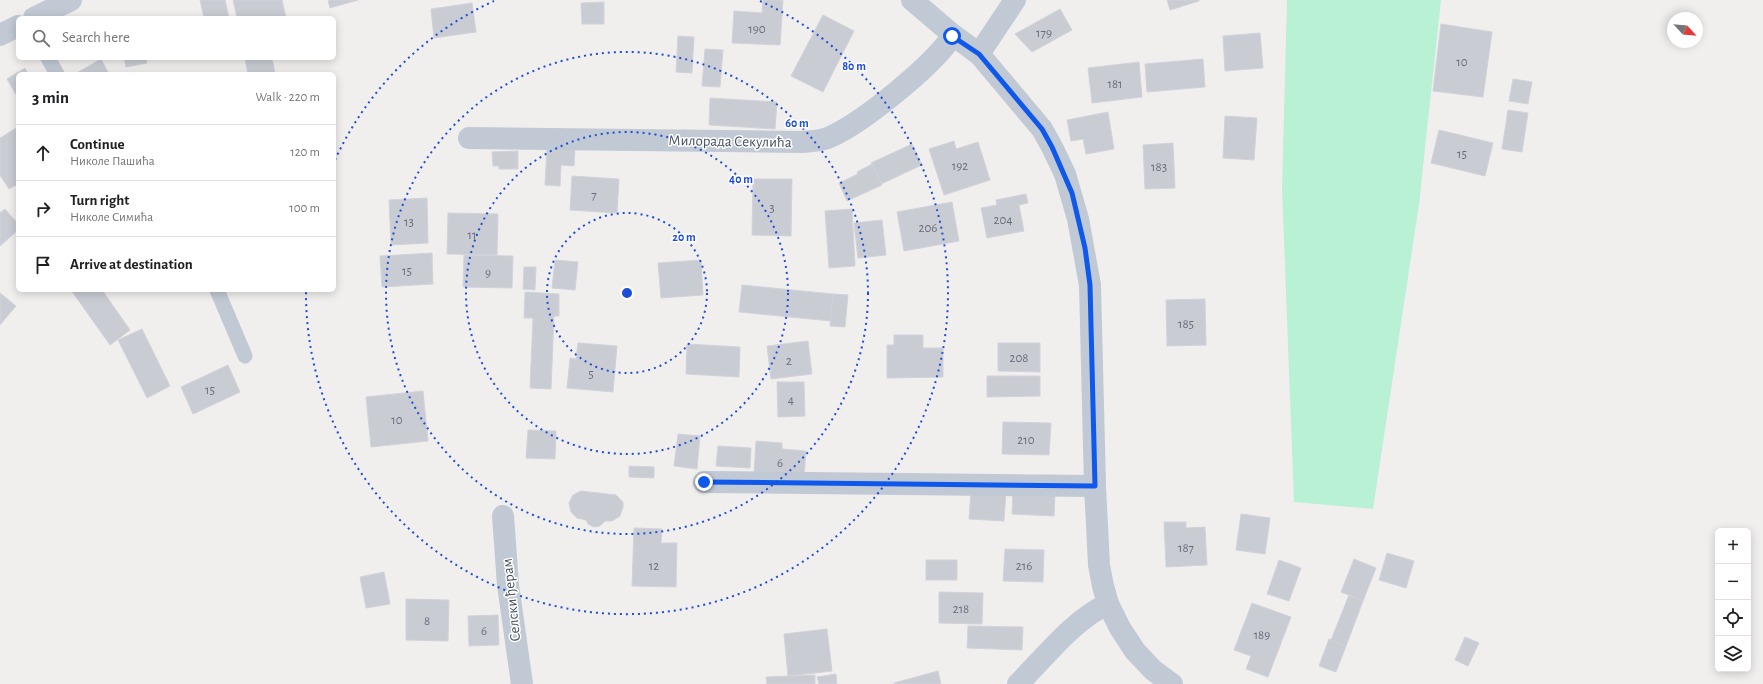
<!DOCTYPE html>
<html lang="en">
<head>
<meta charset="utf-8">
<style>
  :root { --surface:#fff; --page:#f6f6f6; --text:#202124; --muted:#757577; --line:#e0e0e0 }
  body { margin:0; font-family:"Alegreya Sans",sans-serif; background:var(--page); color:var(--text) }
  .controls { position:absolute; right:12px; bottom:12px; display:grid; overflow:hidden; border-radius:6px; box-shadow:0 2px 10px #0003 }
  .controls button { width:36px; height:36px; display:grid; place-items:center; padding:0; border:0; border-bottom:1px solid var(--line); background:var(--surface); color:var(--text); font:20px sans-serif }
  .compass { position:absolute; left:1667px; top:12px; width:36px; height:36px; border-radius:50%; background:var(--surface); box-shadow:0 2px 10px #0003; rotate:116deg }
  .stop { position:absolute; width:12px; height:12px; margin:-9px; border:3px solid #0e58eb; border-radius:50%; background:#fff }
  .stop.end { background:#0e58eb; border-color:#fff; box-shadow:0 1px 4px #0008 }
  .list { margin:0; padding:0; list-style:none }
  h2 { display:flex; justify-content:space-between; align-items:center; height:52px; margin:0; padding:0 16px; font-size:17px }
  h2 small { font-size:13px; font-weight:400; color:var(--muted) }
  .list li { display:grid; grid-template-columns:26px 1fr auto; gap:12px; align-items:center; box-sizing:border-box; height:56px; padding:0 16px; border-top:1px solid var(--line) }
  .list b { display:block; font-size:15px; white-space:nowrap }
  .list p { margin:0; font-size:13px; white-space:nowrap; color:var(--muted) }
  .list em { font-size:13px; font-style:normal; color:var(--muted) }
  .icon { flex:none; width:22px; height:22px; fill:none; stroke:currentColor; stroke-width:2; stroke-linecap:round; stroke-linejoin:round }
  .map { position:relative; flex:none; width:1763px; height:684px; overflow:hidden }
  .search { position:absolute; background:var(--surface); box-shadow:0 2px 10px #0003; left:16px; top:16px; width:320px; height:44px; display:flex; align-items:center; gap:10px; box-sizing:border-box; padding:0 14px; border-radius:6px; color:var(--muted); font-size:15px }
  .panel { position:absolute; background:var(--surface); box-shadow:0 2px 10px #0003; left:16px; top:72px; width:320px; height:220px; border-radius:6px }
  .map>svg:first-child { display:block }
  .green { fill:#b9f1d5 }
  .building { fill:#caccd4; stroke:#d2d3da }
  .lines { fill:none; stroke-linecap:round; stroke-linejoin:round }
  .service { stroke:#c1c9d4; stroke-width:15 }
  .minor { stroke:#c1c9d4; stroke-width:22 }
  .tertiary { stroke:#c1c9d4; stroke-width:22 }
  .route { stroke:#0e58eb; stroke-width:5 }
  .ring { fill:none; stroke:#1d4ed8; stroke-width:2; stroke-dasharray:2 4 }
  .labels { text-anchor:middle; stroke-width:3; stroke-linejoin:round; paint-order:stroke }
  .number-label { font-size:13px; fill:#666e7b }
  .street-label { font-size:15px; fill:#454f5d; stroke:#fff }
  .centre { fill:#1d4ed8; stroke:#fff; stroke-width:2 }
  .ring-label { font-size:12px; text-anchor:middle; font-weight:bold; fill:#1d4ed8; stroke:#fff; stroke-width:3; stroke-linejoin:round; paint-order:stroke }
</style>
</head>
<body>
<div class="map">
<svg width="1763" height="684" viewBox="0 0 1763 684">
  <rect width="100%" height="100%" fill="#f1eeee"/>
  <polygon class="green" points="1287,0 1441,0 1419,204 1373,509 1294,502 1282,188"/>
  <g class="building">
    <polygon points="200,0 225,0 229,18 204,18"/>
    <polygon points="233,0 282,0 286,18 237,18"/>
    <polygon points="328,0 358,0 330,8"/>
    <polygon points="763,0 783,0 780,45 732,43 734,11 762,13"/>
    <polygon points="1167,0 1199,0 1199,1 1170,10"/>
    <polygon points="604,2 604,24 582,24 581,3"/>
    <polygon points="472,3 476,32 434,38 431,9"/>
    <polygon points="1060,9 1072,30 1032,52 1015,34"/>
    <polygon points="823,15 854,31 823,92 791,76"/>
    <polygon points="1441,24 1492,32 1483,97 1433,91"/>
    <polygon points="1260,33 1263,68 1225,71 1223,36"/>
    <polygon points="678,36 694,37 692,73 676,72"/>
    <polygon points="705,49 723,50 720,87 702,86"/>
    <polygon points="124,58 146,58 147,63 126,67"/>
    <polygon points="245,58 272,58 275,74 248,74"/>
    <polygon points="101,59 109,74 75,74"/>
    <polygon points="1203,59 1205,87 1147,92 1145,64"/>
    <polygon points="1139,62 1142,97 1092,103 1088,68"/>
    <polygon points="25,68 28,74 18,74 18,98 7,79"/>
    <polygon points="1513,79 1532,82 1528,104 1509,101"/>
    <polygon points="710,98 777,102 775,129 709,125"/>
    <polygon points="1508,110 1528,113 1522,152 1502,149"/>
    <polygon points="1108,112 1114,149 1086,154 1083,139 1071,141 1067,120"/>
    <polygon points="1225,116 1257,118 1254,160 1223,158"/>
    <polygon points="18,127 18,184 9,189 0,175 0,138"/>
    <polygon points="1439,130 1493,143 1485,176 1431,163"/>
    <polygon points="954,141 956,149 978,142 990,180 944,195 929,149"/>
    <polygon points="1173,143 1175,188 1145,189 1143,145"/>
    <polygon points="912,144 922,165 881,184 871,163"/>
    <polygon points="547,148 575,149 574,166 561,165 560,186 545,185"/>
    <polygon points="518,151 518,169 499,169 499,166 493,166 492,152"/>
    <polygon points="872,164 882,185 847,201 839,183 858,174 857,172"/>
    <polygon points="572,176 619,179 617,213 570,210"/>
    <polygon points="753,179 792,179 791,236 752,235"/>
    <polygon points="1026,194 1028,203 1019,205 1024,231 987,238 981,208 997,205 996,200"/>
    <polygon points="427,198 428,243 391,245 389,200"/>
    <polygon points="952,202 959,241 904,251 897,212"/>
    <polygon points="5,209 18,224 18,230 0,246 0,213"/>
    <polygon points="852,209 855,266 829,268 825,211"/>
    <polygon points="448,213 498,214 497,255 447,254"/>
    <polygon points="882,220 886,255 858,258 854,223"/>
    <polygon points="432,253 433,284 382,287 380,256"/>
    <polygon points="464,255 513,256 512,288 463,287"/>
    <polygon points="555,260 578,262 575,290 552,288"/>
    <polygon points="701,260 703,295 661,298 658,263"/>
    <polygon points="524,267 536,267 535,290 523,289"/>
    <polygon points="742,285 833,294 831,321 739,312"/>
    <polygon points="71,290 102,290 130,330 110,345"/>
    <polygon points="525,292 559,294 559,316 554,316 551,389 530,388 533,318 524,318"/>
    <polygon points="0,293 16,306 0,325"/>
    <polygon points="833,294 848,295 845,327 830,326"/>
    <polygon points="1205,299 1206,345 1167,346 1166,300"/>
    <polygon points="142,329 170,386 147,398 118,340"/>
    <polygon points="894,335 923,335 923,348 943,348 943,377 887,378 887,345 894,345"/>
    <polygon points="808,341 812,374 771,379 767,346"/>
    <polygon points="578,343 617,346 613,392 567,388 570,358 576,359"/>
    <polygon points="998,343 1040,343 1040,372 998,371"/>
    <polygon points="687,344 740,347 739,377 686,374"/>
    <polygon points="228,365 240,392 193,414 181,387"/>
    <polygon points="987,376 1040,376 1040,396 987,397"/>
    <polygon points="777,382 804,382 805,416 778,417"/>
    <polygon points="423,391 428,441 371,447 366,397"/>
    <polygon points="1003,422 1051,423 1049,455 1002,454"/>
    <polygon points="528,430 556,431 555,459 526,458"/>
    <polygon points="678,434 700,436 697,469 674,466"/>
    <polygon points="756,441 782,443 782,449 806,451 804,477 754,473"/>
    <polygon points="718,446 751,448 750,468 716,466"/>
    <polygon points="629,466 654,467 654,478 629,477"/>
    <polygon points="971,490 1006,492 1004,521 969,519"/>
    <polygon points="581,491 616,495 623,502 623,507 620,516 612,521 605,521 600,526 594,527 588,524 586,520 577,518 571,512 569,503 573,495"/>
    <polygon points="1013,492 1055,494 1054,516 1012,514"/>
    <polygon points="1241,514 1270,518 1265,554 1236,550"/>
    <polygon points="1164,522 1186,522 1186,528 1205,527 1207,565 1166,567"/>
    <polygon points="634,528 662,529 661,543 677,543 676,587 632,586"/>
    <polygon points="1005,549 1044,550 1043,582 1003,581"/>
    <polygon points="1387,553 1414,561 1406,588 1379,580"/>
    <polygon points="1354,559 1376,568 1363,601 1341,592"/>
    <rect x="926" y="560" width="31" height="20"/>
    <polygon points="1279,560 1301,568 1289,601 1267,594"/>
    <polygon points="384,572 390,604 366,608 360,577"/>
    <polygon points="939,592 983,593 982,624 939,623"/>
    <polygon points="1349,595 1363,601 1346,646 1331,640"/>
    <polygon points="406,599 449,600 448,641 406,640"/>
    <polygon points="1252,603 1291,617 1268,677 1246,669 1251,656 1234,650"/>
    <polygon points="498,615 499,645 469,646 468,616"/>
    <polygon points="968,626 1023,627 1022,650 967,648"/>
    <polygon points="827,629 832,671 788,676 784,634"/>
    <polygon points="1465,637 1479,643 1468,666 1455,660"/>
    <polygon points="1329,639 1346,646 1336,672 1319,666"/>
    <polygon points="938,671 941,684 894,684 894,683"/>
    <polygon points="836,674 837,684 819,684 817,677"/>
    <polygon points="815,675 815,684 767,684 766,677"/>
  </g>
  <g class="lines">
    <g class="service">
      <polyline points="48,58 57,74"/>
      <polyline points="217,290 245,356"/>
    </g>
    <g class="minor">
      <polyline points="34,18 71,0"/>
      <polyline points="0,35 18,26"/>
      <polyline points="979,54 1015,0"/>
      <path d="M 469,138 L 802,142 C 811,141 822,141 830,137 C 862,123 934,65 953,35"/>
      <polyline points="704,482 1095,486"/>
      <polyline points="503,516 508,585 522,684"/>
      <path d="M 1018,684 C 1045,657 1074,619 1108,604"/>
    </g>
    <polyline class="tertiary" points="912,0 953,35 979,54 1042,129 1052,147 1065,174 1078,219 1090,285 1095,486 1099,565 1103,586 1108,604 1120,628 1135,651 1153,670 1172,684"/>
  </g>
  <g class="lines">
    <polyline class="route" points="704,482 1095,486 1090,285 1085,248 1072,193 1052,147 1042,129 979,54 952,36"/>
  </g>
  <g class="ring">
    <circle cx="627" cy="293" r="80"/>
    <circle cx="627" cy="293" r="161"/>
    <circle cx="627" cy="293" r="241"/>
    <path d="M335 160A321 321 0 0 1 494 1M760 1A321 321 0 1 1 306 290"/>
  </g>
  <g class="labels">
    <g class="number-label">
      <text x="757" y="33">190</text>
      <text x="1044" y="37">179</text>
      <text x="1462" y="66">10</text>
      <text x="1115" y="88">181</text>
      <text x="1462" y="158">15</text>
      <text x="960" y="170">192</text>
      <text x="1159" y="171">183</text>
      <text x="594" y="199">7</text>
      <text x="772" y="212">3</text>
      <text x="1003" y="224">204</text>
      <text x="409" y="226">13</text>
      <text x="928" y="232">206</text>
      <text x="472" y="239">11</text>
      <text x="407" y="275">15</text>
      <text x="488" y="277">9</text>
      <text x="1186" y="328">185</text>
      <text x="1019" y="362">208</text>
      <text x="789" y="365">2</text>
      <text x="591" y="378">5</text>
      <text x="210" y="394">15</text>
      <text x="791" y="404">4</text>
      <text x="397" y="424">10</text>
      <text x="1026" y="444">210</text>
      <text x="780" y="467">6</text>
      <text x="1186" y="552">187</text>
      <text x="654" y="570">12</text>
      <text x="1024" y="570">216</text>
      <text x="961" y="613">218</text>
      <text x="427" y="625">8</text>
      <text x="484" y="635">6</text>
      <text x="1262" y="639">189</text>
    </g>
    <g class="street-label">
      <text transform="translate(730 141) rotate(1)" y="5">Милорада Секулића</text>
      <text transform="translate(511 600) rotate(-96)" y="5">Селски ђерам</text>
    </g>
  </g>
  <circle cx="627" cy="293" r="6" class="centre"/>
  <g class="ring-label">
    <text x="854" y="70">80 m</text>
    <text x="797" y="127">60 m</text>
    <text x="741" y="183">40 m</text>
    <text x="684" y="241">20 m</text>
  </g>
</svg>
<div class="controls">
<button>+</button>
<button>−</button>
<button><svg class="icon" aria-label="locate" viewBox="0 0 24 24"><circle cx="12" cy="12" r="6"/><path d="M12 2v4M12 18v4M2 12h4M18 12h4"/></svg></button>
<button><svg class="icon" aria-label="layers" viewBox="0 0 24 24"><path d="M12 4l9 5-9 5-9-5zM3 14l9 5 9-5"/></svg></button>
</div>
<svg class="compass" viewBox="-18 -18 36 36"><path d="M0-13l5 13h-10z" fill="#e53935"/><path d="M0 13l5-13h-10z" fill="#757577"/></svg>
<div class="stop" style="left:952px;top:36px"></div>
<div class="stop end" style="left:704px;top:482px"></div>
<div class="search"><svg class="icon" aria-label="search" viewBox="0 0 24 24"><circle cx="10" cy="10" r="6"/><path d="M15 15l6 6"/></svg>Search here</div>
<section class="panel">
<h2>3 min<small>Walk · 220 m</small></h2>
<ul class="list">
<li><svg class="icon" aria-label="ahead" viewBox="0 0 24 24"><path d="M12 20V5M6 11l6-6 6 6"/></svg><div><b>Continue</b><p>Николе Пашића</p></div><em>120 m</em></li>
<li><svg class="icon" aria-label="right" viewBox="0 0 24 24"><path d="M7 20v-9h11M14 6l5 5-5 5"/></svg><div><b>Turn right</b><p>Николе Симића</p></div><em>100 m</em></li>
<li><svg class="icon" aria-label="arrive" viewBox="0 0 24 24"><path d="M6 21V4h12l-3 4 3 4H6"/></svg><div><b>Arrive at destination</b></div></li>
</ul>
</section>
</div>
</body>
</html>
